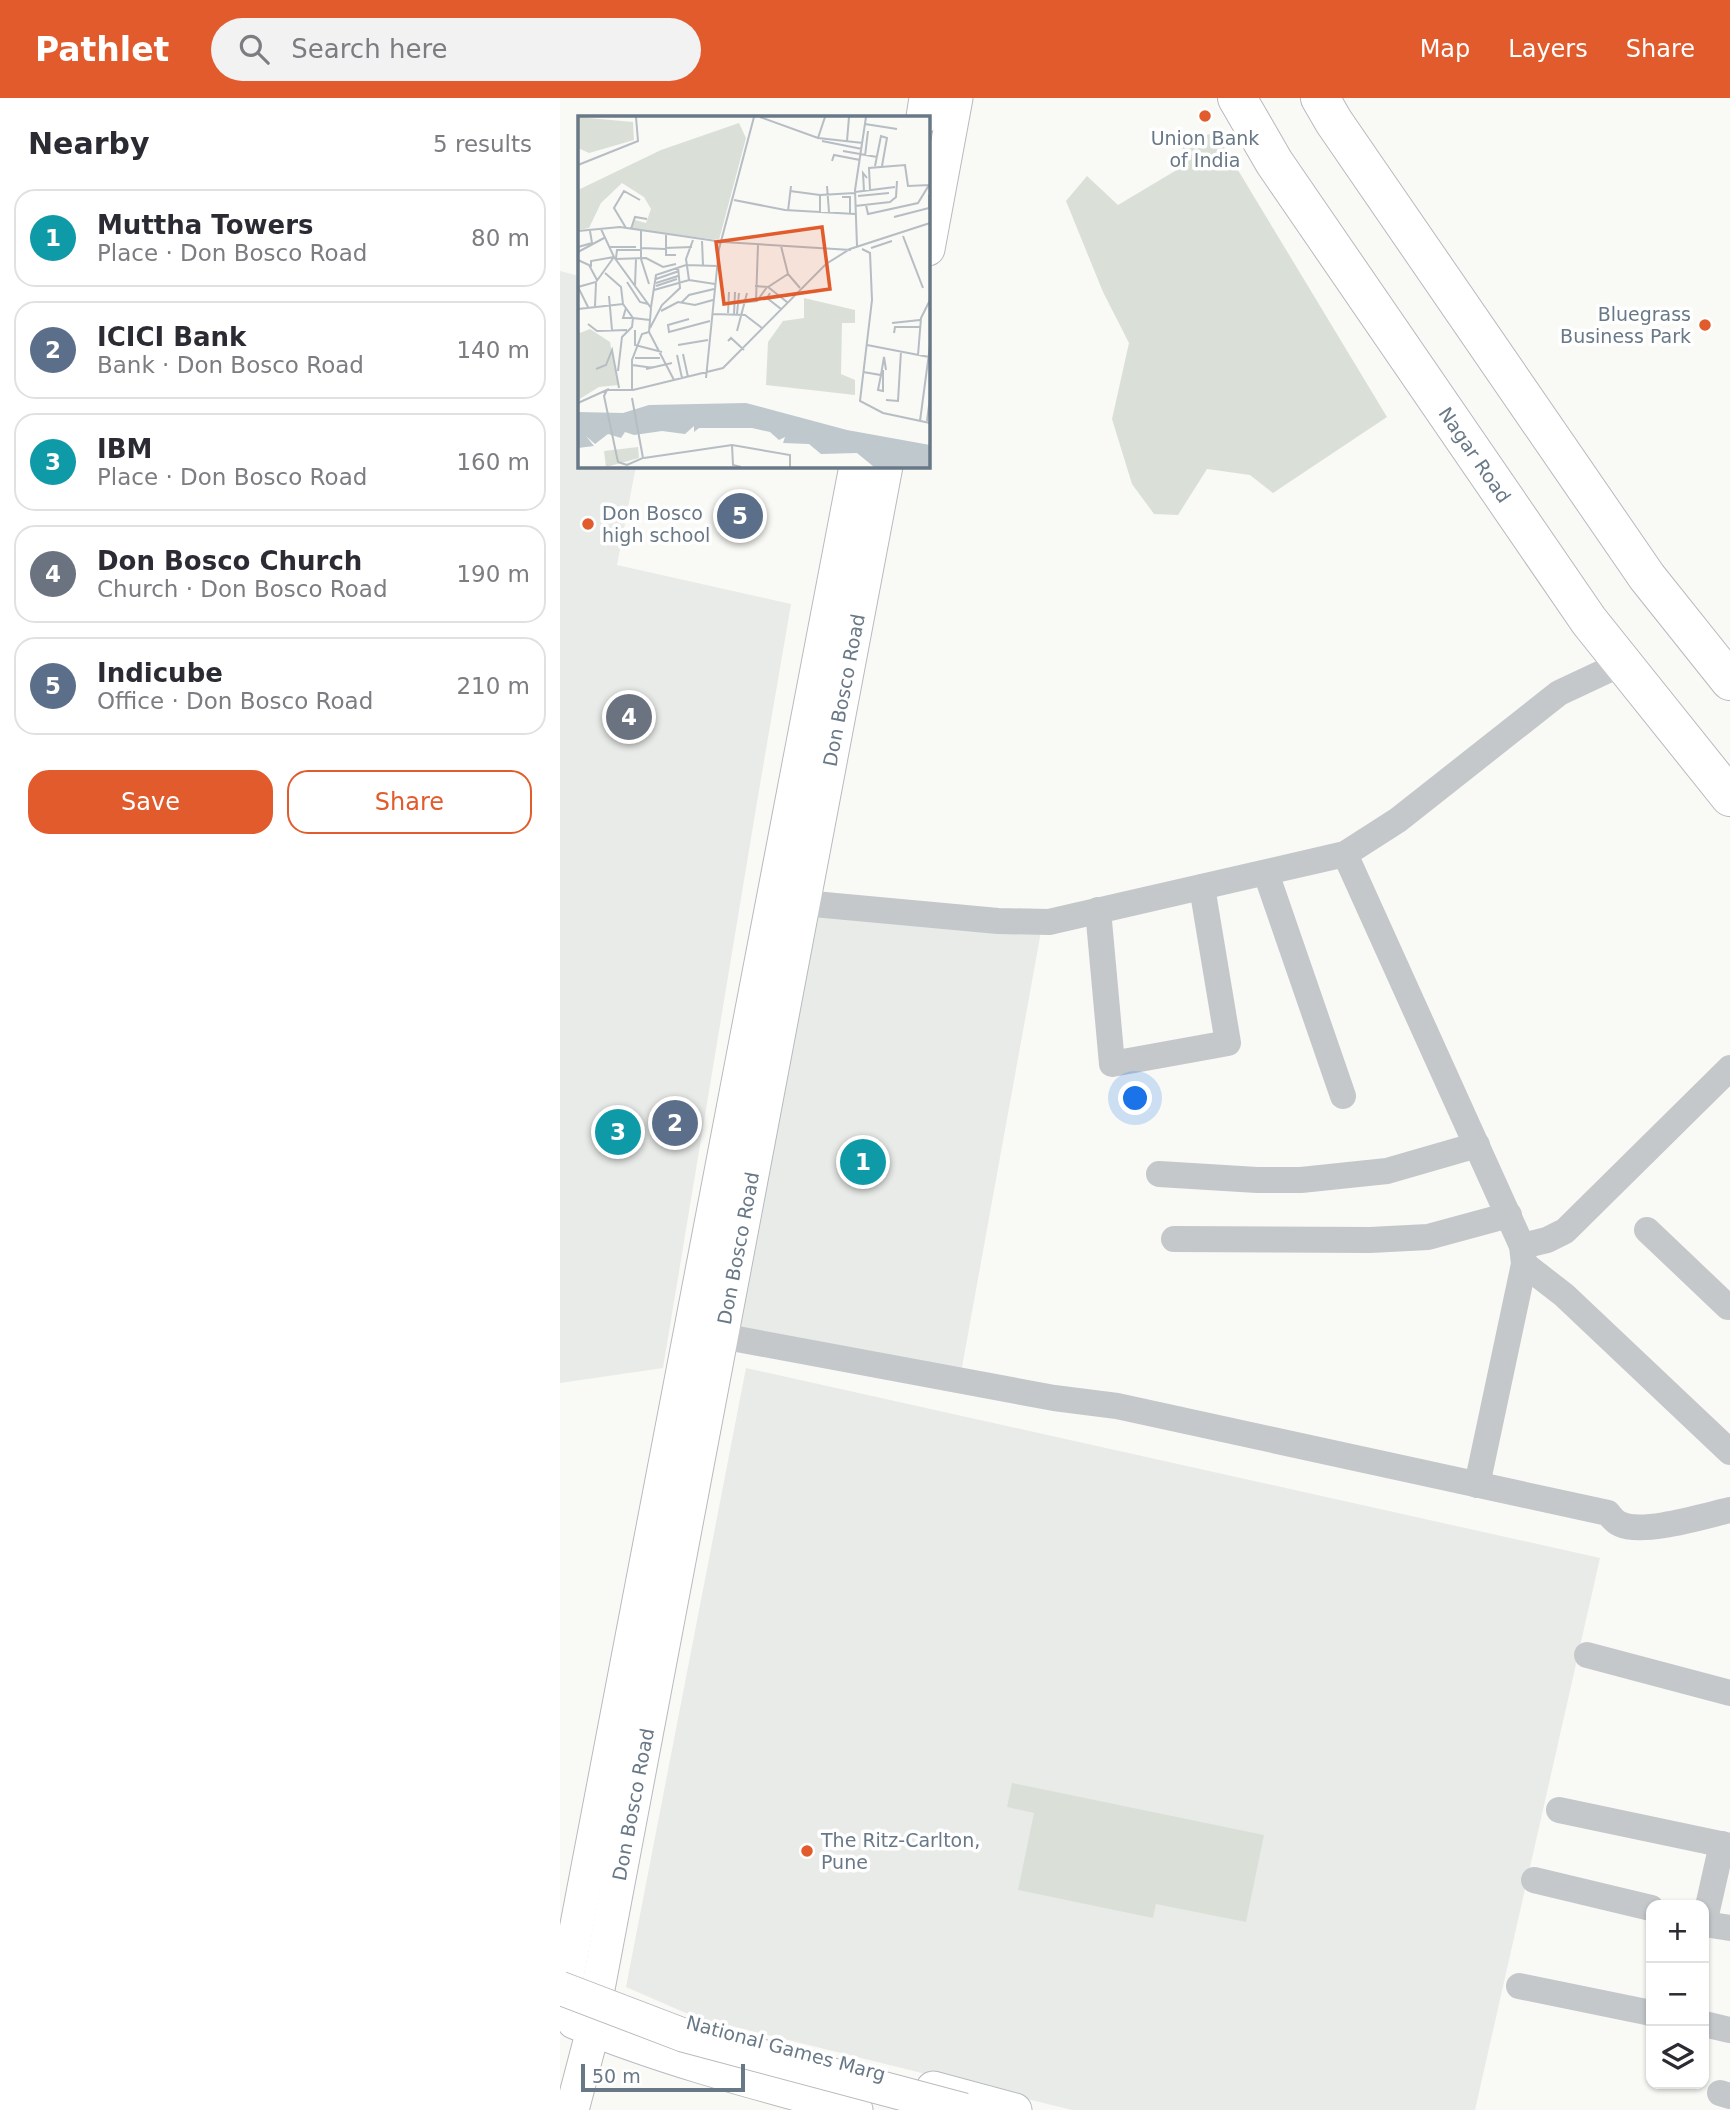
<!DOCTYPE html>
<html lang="en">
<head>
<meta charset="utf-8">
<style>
  :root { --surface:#fff; --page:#f2f2f3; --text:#2b2b33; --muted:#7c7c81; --line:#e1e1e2; --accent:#e25b2d }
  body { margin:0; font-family:"DejaVu Sans",sans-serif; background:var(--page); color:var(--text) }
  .controls { position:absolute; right:21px; bottom:21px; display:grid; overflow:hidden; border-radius:14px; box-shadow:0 2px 5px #0004 }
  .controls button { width:63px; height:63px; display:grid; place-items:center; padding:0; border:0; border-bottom:2px solid var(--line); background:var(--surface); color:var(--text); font:35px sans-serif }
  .scale { position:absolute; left:21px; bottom:18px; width:164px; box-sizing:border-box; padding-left:7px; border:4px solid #687887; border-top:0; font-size:19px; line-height:24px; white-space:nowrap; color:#687887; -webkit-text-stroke:5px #fff; paint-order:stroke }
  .you { position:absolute; left:576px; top:1001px; width:24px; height:24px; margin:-18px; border:5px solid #fff; border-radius:50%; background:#1a73e8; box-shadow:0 0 0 10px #1a73e833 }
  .badge { display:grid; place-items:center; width:46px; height:46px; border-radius:50%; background:var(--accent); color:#fff; font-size:23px; font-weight:700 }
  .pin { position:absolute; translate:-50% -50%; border:4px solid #fff; box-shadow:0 2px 7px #0006 }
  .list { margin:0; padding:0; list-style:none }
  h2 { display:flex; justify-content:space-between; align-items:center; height:91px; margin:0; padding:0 28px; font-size:30px }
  h2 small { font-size:23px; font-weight:400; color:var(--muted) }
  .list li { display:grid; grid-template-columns:46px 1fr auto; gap:21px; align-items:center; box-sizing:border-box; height:98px; margin:0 14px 14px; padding:0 14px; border:2px solid var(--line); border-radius:21px }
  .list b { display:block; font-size:26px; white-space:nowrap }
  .list p { margin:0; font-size:23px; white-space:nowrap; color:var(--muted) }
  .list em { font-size:23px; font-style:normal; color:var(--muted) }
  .actions { display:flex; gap:14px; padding:21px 28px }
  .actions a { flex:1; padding:16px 0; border:2px solid var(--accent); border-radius:21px; text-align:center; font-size:24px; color:var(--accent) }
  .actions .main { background:var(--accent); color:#fff }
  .icon { flex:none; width:38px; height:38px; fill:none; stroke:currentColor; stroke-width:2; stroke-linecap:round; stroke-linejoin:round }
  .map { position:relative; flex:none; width:1170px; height:2012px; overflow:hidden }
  header { display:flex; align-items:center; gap:42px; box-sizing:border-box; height:98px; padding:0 35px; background:var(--accent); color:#fff }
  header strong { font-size:33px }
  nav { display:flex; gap:38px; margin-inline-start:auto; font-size:24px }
  .search { width:490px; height:63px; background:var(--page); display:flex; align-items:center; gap:18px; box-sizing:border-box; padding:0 24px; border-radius:38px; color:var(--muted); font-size:26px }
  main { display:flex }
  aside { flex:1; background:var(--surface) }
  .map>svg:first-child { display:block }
  .built { fill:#e9ebe9 }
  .green { fill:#dae0d7 }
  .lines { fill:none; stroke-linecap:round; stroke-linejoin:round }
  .major-casing { stroke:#b7bbbf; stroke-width:35 }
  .highway-casing { stroke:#b7babe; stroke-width:40 }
  .minor { stroke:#c4c8cb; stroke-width:26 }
  .major { stroke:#fff; stroke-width:33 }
  .highway { stroke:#fff; stroke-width:38 }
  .major-bridge-casing { stroke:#b7bbbf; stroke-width:35; stroke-linecap:butt }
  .major-bridge { stroke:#fff; stroke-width:33 }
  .poi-dot { fill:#e25b2d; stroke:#fff; stroke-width:2.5 }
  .labels { text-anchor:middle; stroke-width:7; stroke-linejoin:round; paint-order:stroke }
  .poi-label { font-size:19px; fill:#687887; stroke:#fff; text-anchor:start }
  .street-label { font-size:19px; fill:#687887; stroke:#fff }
  .inset-road { fill:none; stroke:#b6bdc3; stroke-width:2 }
  .view { fill:#e25b2d; fill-opacity:0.15; stroke:#e25b2d; stroke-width:3.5 }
  .inset-edge { fill:none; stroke:#687887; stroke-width:3.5 }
</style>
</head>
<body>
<header>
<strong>Pathlet</strong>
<div class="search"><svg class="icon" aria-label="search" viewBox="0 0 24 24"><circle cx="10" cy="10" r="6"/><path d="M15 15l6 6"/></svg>Search here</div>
<nav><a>Map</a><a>Layers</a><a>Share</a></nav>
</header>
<main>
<aside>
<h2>Nearby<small>5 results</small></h2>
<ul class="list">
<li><span class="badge" style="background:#0f9aa8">1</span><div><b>Muttha Towers</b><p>Place · Don Bosco Road</p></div><em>80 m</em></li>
<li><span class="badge" style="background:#5c6f8a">2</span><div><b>ICICI Bank</b><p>Bank · Don Bosco Road</p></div><em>140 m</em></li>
<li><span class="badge" style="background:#0f9aa8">3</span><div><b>IBM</b><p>Place · Don Bosco Road</p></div><em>160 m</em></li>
<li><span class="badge" style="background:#6b7280">4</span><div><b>Don Bosco Church</b><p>Church · Don Bosco Road</p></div><em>190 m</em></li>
<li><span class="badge" style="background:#5c6f8a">5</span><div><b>Indicube</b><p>Office · Don Bosco Road</p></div><em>210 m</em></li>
</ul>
<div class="actions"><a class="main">Save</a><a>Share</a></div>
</aside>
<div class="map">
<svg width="1170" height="2012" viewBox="0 0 1170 2012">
  <rect width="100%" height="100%" fill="#f9f9f6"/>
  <g class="built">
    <polygon points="0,173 19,178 19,368 76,368 57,467 231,506 197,704 103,1270 0,1285"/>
    <polygon points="249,814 478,818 480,839 400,1280 174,1235"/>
    <polygon points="186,1270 1040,1460 915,2012 512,2012 135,1919 66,1889"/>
  </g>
  <g class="green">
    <polygon points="655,34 827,319 713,395 690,377 647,371 618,417 594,416 572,386 552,321 569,245 543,194 506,103 527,78 558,107 625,67 622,46"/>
    <polygon points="452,1685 704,1737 686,1824 596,1806 593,1820 458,1792 474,1715 447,1709"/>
  </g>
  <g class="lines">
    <g class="major-casing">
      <g id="major">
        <polyline points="363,19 366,0"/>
        <polyline points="368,151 396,0"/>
        <polyline points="0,1906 7,1879 296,368"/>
        <path d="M 14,1924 C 106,1962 200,1986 296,2012"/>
        <polyline points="373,1990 455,2012"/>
        <path id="s1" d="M 12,2012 L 33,1932 L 38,1891 L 326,368"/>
      </g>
    </g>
    <g class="highway-casing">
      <g id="highway">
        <path id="s2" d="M 677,0 L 714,64 L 1029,523 L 1170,699"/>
        <polyline points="760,0 774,24 1087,479 1170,583"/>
      </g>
    </g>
    <g class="minor">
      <polyline points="785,756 962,1148 964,1166 917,1387"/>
      <polyline points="706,775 783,998"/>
      <polyline points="243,805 438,823 489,824 785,756 838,722 999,595 1063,565"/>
      <polyline points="538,812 552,966 668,945 642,789"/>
      <polyline points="599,1076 697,1082 741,1082 827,1073 917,1047"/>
      <polyline points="1087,1132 1168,1209 1170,1208"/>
      <polyline points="614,1141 810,1142 868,1139 949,1117"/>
      <polyline points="962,1148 987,1142 1005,1133 1170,970"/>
      <polyline points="964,1166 1004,1197 1170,1354"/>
      <path d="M 161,1238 L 494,1300 L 557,1308 L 1048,1415 C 1051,1419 1055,1424 1060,1426 C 1083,1437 1144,1418 1170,1412"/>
      <polyline points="1027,1557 1170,1595"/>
      <polyline points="999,1712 1170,1748"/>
      <polyline points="974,1782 1091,1810"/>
      <polyline points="1144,1826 1162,1746"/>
      <polyline points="1144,1826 1170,1830"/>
      <polyline points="959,1888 1091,1915"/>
      <polyline points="1144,1926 1170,1932"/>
      <polyline points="1160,1995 1170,1998"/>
    </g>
    <use href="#major" class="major"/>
    <use href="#highway" class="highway"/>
    <g class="major-bridge-casing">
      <polyline id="major-bridge" points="0,1890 123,1937 404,2012"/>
    </g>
    <use href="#major-bridge" class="major-bridge"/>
  </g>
  <g class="poi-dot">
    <circle cx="645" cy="18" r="7"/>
    <circle cx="1145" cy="227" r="7"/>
    <circle cx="28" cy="426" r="7"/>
    <circle cx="247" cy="1753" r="7"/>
  </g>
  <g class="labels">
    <g class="poi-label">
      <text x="645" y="47" text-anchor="middle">Union Bank<tspan x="645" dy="22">of India</tspan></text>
      <text x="1131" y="223" text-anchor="end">Bluegrass<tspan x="1131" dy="22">Business Park</tspan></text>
      <text x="42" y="422">Don Bosco<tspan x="42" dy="22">high school</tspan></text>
      <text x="261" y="1749">The Ritz-Carlton,<tspan x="261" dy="22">Pune</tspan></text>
    </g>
    <g class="street-label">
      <text dy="7" stroke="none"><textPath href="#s2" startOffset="429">Nagar Road</textPath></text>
      <text dy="7" stroke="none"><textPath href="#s1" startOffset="1446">Don Bosco Road</textPath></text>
      <text dy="7" stroke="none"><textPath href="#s1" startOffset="878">Don Bosco Road</textPath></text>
      <text dy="7" stroke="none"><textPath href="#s1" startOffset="312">Don Bosco Road</textPath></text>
      <text transform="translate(226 1950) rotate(15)" y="7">National Games Marg</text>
    </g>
  </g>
  <g transform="translate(18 18)">
    <rect width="352" height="352" fill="#f9f9f6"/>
    <path d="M 0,1 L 55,6 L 56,24 L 11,37 L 0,32 ZM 161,7 L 168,22 L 141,124 L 53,113 L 57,104 L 68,107 L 73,93 L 66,81 L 44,67 L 23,87 L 11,112 L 0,114 L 0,74 L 83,34 ZM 226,182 L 277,194 L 277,207 L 264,207 L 263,258 L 277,264 L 277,279 L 188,269 L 190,226 L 205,205 L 226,202 ZM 0,213 L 2,217 L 12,213 L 32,226 L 40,269 L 21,271 L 0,284 ZM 60,331 L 61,342 L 28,351 L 26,335 Z" fill="#dae0d7"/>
    <path d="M 168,287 L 269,314 L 352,329 L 352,351 L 296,351 L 279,337 L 243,338 L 231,328 L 205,327 L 207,321 L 201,324 L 192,316 L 174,312 L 121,312 L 116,316 L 116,310 L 107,318 L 84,315 L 56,319 L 47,316 L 43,322 L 30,318 L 17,328 L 8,320 L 16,330 L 0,332 L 0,296 L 45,297 L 71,289 Z" fill="#bec8cd"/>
    <path class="inset-road" d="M 182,1 L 240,22 L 285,27M 287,8 L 319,13M 240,22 L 247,1M 244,25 L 284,33M 269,25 L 271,1M 265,35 L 299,41M 287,40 L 290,15M 254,45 L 256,39 L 282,44M 0,49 L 60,25 L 58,1M 297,50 L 303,20 L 309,22 L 304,50M 249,70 L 251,96M 212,75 L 242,79M 286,75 L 285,57 L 289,62M 277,76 L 317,71M 280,80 L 311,77M 264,81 L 272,81 L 272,98M 156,84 L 207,94 L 277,98M 288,89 L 290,98 L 340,87 L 351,69 L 330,70 L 327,49 L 291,52 L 292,74M 277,90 L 312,86 L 318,81 L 319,65M 210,95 L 213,70M 242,96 L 242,79 L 277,77M 316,101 L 351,92 L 351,79M 48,112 L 36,92 L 46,75 L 62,84M 23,113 L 36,141 L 73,192 L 71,216 L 96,264M 53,113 L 57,101 L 69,103M 0,115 L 42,111 L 145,126 L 273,134M 63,115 L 63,143 L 71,168M 88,119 L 88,139 L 98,139M 325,120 L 345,172M 124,125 L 125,149M 203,130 L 210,158 L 222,172M 279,130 L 277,74 L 288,1M 0,131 L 14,127 L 12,115M 31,131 L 58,131M 63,132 L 87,133M 87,132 L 114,131M 293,132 L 314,125M 284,133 L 292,137 L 294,184 L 282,285 L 305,297 L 352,307M 0,136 L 26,122M 38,142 L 39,134 L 63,134M 38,143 L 68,142 L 85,151 L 98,148M 0,144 L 11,149 L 19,164M 13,151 L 13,145 L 36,141M 27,157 L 43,171 L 45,188M 78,163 L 101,155M 111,164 L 108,143 L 115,124M 49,166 L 62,186 L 70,188M 78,167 L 100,160M 57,169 L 58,143M 78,170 L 99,163M 177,170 L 190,171 L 210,158M 190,171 L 209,186M 76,174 L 111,164 L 137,168M 192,177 L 189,182 L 203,193M 31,180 L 34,214M 178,185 L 180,129M 103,187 L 111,179 L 136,173M 160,187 L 179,185 L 189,171M 17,190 L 18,167M 10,191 L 0,171 L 18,166 L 36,141M 73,191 L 78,159 L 108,149 L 139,150M 0,193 L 45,188 L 55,202 L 72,204M 83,195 L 100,186 L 117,189 L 135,184M 150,197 L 151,176M 135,198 L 167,199 L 184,212M 156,198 L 157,176M 159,198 L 161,177M 111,203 L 90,209 L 91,216 L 132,205M 314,207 L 342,204M 10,208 L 19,215 L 49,214M 72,212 L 84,189 L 102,172 L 100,151M 57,214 L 57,229 L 84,236M 159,215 L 169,177M 316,217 L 317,211 L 342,211M 150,225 L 153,222 L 166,234M 100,229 L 130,224M 289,229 L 351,241M 105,238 L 110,261M 99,239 L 104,262M 340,239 L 343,202 L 352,184M 57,242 L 82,242M 54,249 L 76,252M 18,253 L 28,249 L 34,234 L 41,272M 68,253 L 94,247M 40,255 L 44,221 L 54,211 L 55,202 L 45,202 L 48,192M 285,256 L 303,259 L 306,241 L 308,254M 303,259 L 300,274 L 305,275 L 305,254M 128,262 L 141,133 L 176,1M 54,273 L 54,244 L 64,218 L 71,216M 308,284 L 320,285 L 323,235M 0,287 L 31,273M 342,305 L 352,230M 349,305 L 352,282M 154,329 L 155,349 L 163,351M 66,342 L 154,329 L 212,339 L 212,351M 40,346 L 26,280 L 29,274 L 55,274 L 145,252 L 248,148 L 272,133 L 352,107M 40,346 L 49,349 L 65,342 L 54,282"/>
    <path class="view" d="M 244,111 L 252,173 L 146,188 L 138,126 Z"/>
    <rect width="352" height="352" class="inset-edge"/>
  </g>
</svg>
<div class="controls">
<button>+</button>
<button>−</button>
<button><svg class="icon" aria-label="layers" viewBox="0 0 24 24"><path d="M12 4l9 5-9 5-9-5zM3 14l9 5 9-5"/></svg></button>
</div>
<div class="scale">50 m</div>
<div class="you"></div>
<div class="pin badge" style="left:303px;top:1064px;background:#0f9aa8">1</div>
<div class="pin badge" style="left:115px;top:1025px;background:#5c6f8a">2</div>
<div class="pin badge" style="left:58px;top:1034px;background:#0f9aa8">3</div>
<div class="pin badge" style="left:69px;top:619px;background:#6b7280">4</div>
<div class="pin badge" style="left:180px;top:418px;background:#5c6f8a">5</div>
</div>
</main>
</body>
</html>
